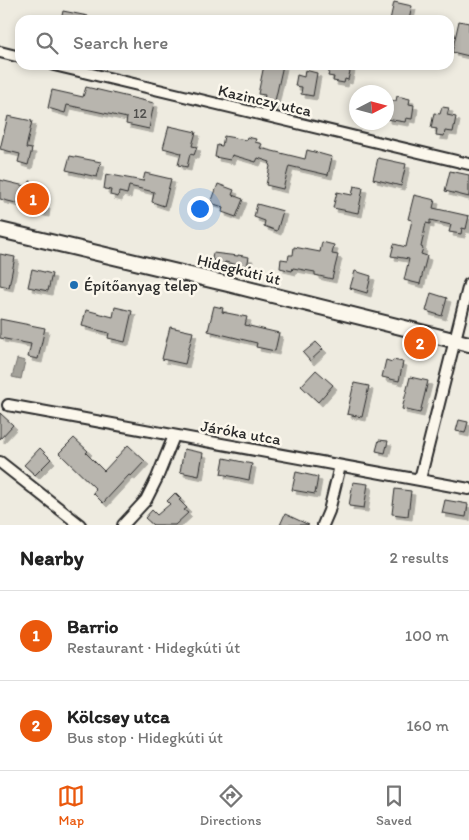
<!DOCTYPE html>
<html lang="en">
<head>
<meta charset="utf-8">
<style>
  :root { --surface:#fff; --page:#f2f2f2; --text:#222; --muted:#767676; --line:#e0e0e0; --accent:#ea580c }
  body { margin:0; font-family:Itim,sans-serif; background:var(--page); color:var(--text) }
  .compass { position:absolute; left:349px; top:85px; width:45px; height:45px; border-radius:50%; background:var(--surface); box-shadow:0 2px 8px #0003; rotate:84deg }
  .you { position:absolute; left:199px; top:208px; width:18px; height:18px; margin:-12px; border:4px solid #fff; border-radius:50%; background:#1a73e8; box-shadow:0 0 0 8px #1a73e833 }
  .badge { display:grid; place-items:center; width:32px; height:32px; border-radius:50%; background:var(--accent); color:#fff; font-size:16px; font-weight:700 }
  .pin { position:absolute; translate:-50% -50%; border:2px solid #fff; box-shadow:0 1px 5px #0006 }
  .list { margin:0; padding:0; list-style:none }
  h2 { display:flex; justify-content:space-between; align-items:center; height:65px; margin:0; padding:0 20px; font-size:21px }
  h2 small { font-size:16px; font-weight:400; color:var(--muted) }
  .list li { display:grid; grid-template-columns:32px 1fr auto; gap:15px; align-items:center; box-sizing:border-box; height:90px; padding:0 20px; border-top:1px solid var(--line) }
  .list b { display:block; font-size:19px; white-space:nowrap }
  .list p { margin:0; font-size:16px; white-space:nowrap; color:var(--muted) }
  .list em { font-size:16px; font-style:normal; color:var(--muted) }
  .icon { flex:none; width:28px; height:28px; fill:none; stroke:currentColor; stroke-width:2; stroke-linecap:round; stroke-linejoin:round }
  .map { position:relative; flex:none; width:469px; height:525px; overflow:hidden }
  .search { position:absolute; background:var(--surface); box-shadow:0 2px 8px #0003; left:15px; right:15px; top:15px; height:55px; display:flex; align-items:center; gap:12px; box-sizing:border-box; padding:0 18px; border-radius:15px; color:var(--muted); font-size:19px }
  .sheet { height:245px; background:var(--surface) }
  nav { display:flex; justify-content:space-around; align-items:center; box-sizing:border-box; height:70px; border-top:1px solid var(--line); background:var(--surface); font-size:14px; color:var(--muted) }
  nav a { display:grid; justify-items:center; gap:2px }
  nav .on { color:var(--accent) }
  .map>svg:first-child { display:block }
  .water { fill:#a4a29a; stroke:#74726e }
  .building { fill:#b8b5ae; stroke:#2b2b2b; filter:url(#shadow) }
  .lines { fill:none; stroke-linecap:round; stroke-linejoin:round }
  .minor-casing { stroke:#2b2b2b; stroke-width:14 }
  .major-casing { stroke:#2b2b2b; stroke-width:18 }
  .path { stroke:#2b2b2b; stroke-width:2; stroke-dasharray:4 4; stroke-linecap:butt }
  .minor { stroke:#fbf7ec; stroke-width:10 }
  .major { stroke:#fbf7ec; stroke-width:14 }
  .poi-dot { fill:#1f6fb2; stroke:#fbf7ec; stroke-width:2 }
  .labels { text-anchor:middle; stroke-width:5; stroke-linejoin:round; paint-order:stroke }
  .number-label { font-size:14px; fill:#4e4e4c }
  .street-label { font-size:16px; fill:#2b2b2b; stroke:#fbf7ec }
  .poi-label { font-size:16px; fill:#2b2b2b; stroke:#fbf7ec; text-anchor:start }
</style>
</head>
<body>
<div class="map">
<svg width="469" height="525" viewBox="0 0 469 525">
  <defs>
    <filter id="shadow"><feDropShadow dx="4" dy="4" stdDeviation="0" flood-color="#0004"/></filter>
  </defs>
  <rect width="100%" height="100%" fill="#eeebe0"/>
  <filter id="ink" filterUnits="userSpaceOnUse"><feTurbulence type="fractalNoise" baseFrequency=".02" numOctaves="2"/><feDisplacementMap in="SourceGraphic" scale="10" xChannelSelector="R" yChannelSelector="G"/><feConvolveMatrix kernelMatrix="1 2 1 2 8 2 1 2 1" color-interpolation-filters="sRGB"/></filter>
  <g filter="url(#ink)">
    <polygon class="water" points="17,359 25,361 21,379 12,377"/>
    <g class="building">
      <polygon points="394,2 412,6 409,20 390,20"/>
      <polygon points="63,11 88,16 87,20 61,20"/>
      <polygon points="459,21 469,23 469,56 452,52"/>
      <polygon points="264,65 283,65 273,110 262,108 265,95 258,94"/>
      <polygon points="331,65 341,65 351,67 348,80 345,79 344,83 333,81 334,77 328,76"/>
      <polygon points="305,70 317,73 313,96 301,94 302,87 295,86 297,75 304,77"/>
      <polygon points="86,87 154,103 149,129 126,124 127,118 67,105 65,113 48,108 52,90 83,97"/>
      <polygon points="397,96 410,99 409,104 414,105 412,119 406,118 405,122 386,119 386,100 396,101"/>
      <polygon points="442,107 449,108 447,115 456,117 453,132 445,131 444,136 436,135 437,129 431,128 434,113 440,114"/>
      <polygon points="8,116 32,121 26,148 32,149 28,165 18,162 20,154 0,149"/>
      <polygon points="169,126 196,132 192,146 197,147 194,155 190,154 187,167 178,165 181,153 163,148"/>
      <polygon points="224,136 246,140 247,137 256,139 255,142 262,144 260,148 305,159 307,150 332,157 328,175 289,166 283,189 266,185 270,166 269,165 270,162 258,158 256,162 232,155 230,160 215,157 217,145 222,146"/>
      <polygon points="70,156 101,162 97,177 66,170"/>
      <polygon points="378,158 406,164 401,186 373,179"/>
      <polygon points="450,171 469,175 469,197 445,191"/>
      <polygon points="145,173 171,179 164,206 152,202 154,192 129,186 127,194 119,192 118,197 110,195 111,190 104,189 106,174 143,181"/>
      <polygon points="0,180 29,187 30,181 43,185 39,203 46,205 45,213 24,208 24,205 0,199"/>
      <polygon points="218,184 234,190 232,195 243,199 236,217 222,212 223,207 211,203"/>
      <polygon points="354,186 363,188 358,213 333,208 337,192 352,195"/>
      <polygon points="414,195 435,200 433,208 469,216 466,229 462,228 461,234 449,232 451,225 430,220 430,224 426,223 421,247 423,248 421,254 427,256 420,284 404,280 409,259 391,256 394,244 406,247 412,220 408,219"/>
      <polygon points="257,204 283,211 277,231 264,226 265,221 254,217"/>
      <polygon points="322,242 334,245 332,254 338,255 332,279 315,275 315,272 293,268 292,271 280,268 281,259 288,260 289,255 293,255 294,247 320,252"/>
      <polygon points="213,253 238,256 238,255 249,257 247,267 225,262 224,267 213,266 214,260 212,259"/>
      <polygon points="0,254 15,257 9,287 0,285"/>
      <polygon points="32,269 52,274 48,291 28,287"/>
      <polygon points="355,271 371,276 367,293 350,288"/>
      <polygon points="431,293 447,298 442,316 426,311"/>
      <polygon points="214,306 223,308 222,312 247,317 245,325 279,333 275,351 256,347 257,343 208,331"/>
      <polygon points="115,307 132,311 125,342 108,338 109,333 82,326 86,310 113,317"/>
      <polygon points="0,319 45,328 38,359 28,357 31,344 0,338"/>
      <polygon points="170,327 193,332 185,364 162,359"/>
      <polygon points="316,342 323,349 310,361 303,353"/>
      <polygon points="386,360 392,362 393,360 403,362 399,381 382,377"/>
      <polygon points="316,370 333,385 318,402 301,386"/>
      <polygon points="410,377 428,381 420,413 402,409"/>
      <polygon points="354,383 369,386 362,417 347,414"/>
      <polygon points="0,413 13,425 0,439"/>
      <polygon points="459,420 468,422 465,433 456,431"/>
      <polygon points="74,438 88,451 86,453 104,471 128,445 145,461 131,476 129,475 103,503 93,493 96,489 59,453"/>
      <polygon points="379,440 388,441 385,453 376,451"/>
      <polygon points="40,448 51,459 35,475 24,465"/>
      <polygon points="184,449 203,453 199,476 180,472"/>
      <polygon points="224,458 252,464 249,480 221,474"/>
      <polygon points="296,472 318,477 315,494 292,490"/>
      <polygon points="353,482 368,484 364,508 349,506"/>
      <polygon points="395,489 411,491 408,516 392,514"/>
      <polygon points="175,493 181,499 179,500 187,508 184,510 188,513 175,525 153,525 145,518 152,510 157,515 170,504 167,501"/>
      <polygon points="445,500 468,504 466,517 442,513"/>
      <polygon points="285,514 309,525 280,525"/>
    </g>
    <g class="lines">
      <g class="minor-casing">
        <g id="minor">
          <polyline points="0,52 20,57"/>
          <polyline points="54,65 469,164"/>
          <polyline points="8,405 469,489"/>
          <polyline points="0,462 80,525"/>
          <polyline points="420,479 469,284"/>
          <polyline points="123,525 146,500 157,478 174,436"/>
          <polyline points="323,525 329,511 340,466"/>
        </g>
      </g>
      <g class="major-casing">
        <polyline id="major" points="0,230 228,284 469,344"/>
      </g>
      <polyline class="path" points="420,343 422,349"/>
      <use href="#minor" class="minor"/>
      <use href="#major" class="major"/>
    </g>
  </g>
  <circle class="poi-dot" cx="74" cy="285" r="5"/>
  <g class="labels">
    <g class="number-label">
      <text x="140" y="118">12</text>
    </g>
    <g class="street-label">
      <text transform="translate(265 100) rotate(13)" y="6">Kazinczy utca</text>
      <text transform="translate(239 269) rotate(14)" y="6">Hidegkúti út</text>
      <text transform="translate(241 432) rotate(10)" y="6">Járóka utca</text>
    </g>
    <g class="poi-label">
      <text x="84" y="291">Építőanyag telep</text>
    </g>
  </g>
</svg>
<svg class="compass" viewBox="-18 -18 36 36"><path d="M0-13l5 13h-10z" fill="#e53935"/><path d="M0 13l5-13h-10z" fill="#767676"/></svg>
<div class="you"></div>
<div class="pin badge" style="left:33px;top:199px">1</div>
<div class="pin badge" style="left:420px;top:343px">2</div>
<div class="search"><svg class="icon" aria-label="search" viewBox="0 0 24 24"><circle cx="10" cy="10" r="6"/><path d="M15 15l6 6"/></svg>Search here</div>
</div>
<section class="sheet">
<h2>Nearby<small>2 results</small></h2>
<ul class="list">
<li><span class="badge">1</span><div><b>Barrio</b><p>Restaurant · Hidegkúti út</p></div><em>100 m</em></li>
<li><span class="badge">2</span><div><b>Kölcsey utca</b><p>Bus stop · Hidegkúti út</p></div><em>160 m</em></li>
</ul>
</section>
<nav>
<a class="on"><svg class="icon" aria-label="map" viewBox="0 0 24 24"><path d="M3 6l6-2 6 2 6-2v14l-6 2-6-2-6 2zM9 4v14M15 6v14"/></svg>Map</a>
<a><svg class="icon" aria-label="directions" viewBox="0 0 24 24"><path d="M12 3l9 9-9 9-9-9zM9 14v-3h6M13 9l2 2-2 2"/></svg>Directions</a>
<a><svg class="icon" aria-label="saved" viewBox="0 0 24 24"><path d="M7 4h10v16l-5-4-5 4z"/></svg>Saved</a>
</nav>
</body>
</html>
